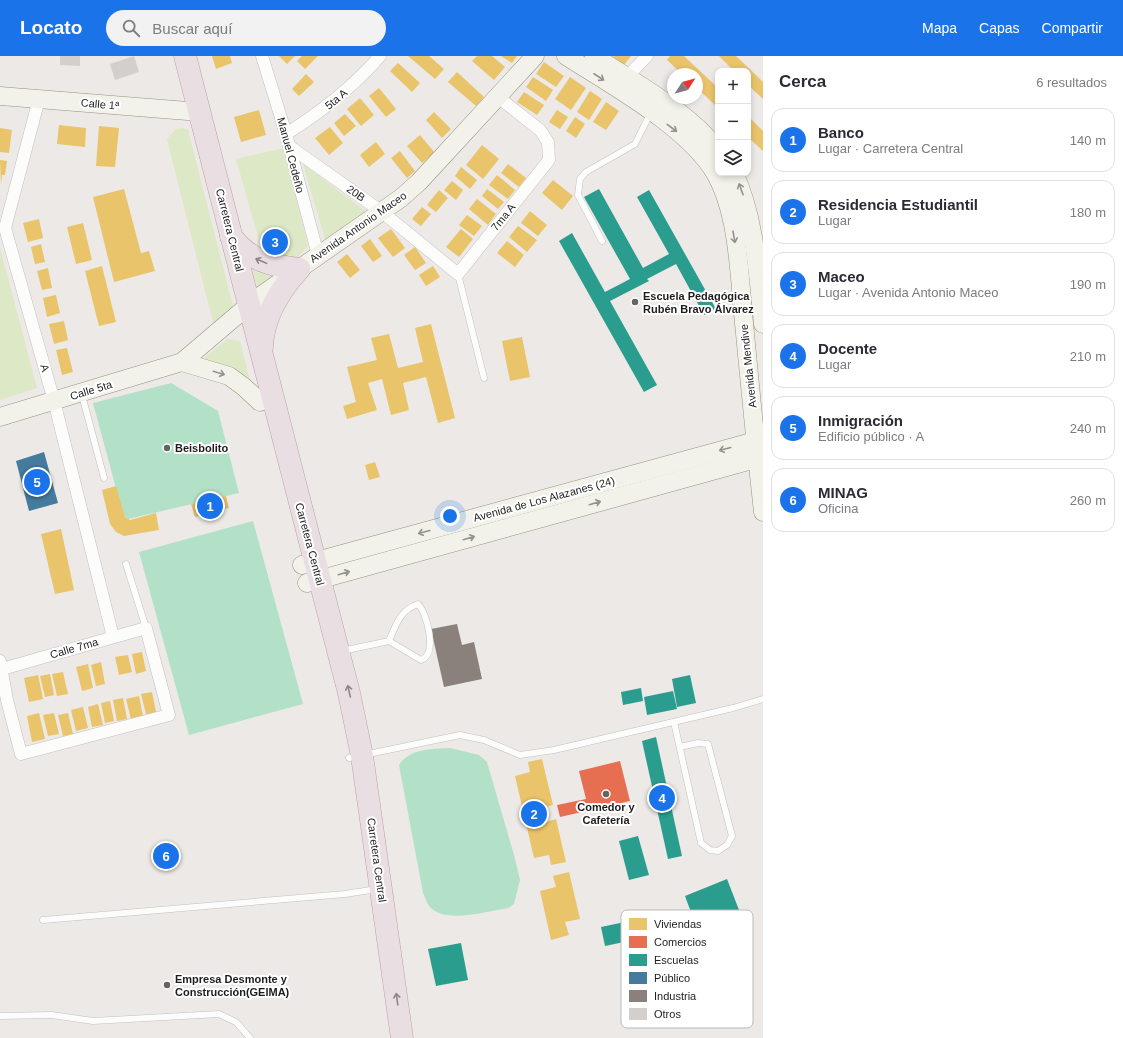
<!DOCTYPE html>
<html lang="es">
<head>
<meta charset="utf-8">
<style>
  :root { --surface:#fff; --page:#f2f2f3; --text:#2b2b33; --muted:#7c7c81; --line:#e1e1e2; --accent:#1a73e8 }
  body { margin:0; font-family:Arial,sans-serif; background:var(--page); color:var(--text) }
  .controls { position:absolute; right:12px; top:12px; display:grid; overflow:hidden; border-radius:8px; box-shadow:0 2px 6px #0003 }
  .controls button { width:36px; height:36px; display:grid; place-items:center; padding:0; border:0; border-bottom:1px solid var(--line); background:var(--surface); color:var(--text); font:20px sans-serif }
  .compass { position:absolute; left:667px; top:12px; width:36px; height:36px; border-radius:50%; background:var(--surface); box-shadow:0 2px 6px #0003; rotate:54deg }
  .you { position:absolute; left:450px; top:460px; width:14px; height:14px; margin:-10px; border:3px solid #fff; border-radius:50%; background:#1a73e8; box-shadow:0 0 0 6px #1a73e833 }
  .badge { display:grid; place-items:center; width:26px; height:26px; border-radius:50%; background:var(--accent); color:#fff; font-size:13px; font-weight:700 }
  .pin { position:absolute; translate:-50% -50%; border:2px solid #fff; box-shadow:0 1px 4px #0006 }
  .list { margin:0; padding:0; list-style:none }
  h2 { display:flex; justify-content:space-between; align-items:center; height:52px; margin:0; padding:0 16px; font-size:17px }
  h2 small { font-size:13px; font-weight:400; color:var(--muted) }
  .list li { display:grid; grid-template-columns:26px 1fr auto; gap:12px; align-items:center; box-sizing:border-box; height:64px; margin:0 8px 8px; padding:0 8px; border:1px solid var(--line); border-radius:12px }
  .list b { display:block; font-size:15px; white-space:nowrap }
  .list p { margin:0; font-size:13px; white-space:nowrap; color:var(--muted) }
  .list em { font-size:13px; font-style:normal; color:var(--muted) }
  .icon { flex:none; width:22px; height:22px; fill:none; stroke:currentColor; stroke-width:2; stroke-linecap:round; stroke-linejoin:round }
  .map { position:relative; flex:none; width:763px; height:982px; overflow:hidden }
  header { display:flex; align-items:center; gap:24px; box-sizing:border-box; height:56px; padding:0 20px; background:var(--accent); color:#fff }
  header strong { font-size:19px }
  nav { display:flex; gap:22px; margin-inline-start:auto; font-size:14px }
  .search { width:280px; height:36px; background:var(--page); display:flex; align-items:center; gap:10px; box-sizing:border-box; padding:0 14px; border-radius:22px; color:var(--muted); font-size:15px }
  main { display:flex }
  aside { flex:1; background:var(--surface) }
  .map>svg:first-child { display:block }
  .grass { fill:#dde8c6 }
  .pitch { fill:#b3e1c7 }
  .homes { fill:#e9c46a }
  .shops { fill:#e76f51 }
  .schools { fill:#2a9d8f }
  .public { fill:#457b9d }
  .industry { fill:#8a817c }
  .building { fill:#d3cfcd }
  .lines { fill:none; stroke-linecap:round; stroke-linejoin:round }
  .lane-casing { stroke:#c3c1c0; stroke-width:7 }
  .street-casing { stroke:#c3c1c0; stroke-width:13 }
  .secondary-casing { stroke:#96947f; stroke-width:19 }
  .highway-casing { stroke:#c09eac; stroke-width:23 }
  .lane { stroke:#fcfcfb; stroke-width:6 }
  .street { stroke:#fcfcfb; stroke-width:12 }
  .secondary { stroke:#f3f2ea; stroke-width:18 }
  .highway { stroke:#e9dee2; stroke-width:22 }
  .oneway { stroke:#93928e }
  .oneway2 { stroke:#8d8789 }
  .poi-dot { fill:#656463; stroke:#fff; stroke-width:1.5 }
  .labels { text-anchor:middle; stroke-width:4; stroke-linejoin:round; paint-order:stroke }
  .street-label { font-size:11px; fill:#1d1d1d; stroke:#fff }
  .poi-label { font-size:11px; font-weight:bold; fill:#1d1d1d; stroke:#fff; text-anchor:start }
  .key { fill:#fff; stroke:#bbb; stroke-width:1 }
  .key-label { font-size:11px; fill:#1d1d1d }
</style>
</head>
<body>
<header>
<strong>Locato</strong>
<div class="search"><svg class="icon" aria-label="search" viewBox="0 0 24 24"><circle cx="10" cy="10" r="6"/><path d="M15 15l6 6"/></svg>Buscar aquí</div>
<nav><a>Mapa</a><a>Capas</a><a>Compartir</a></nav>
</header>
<main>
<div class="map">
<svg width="763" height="982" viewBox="0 0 763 982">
  <rect width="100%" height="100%" fill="#ece9e6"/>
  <g class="grass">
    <polygon points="182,72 188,74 233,250 231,257 214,270 168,87 167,83 176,73"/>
    <polygon points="284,92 308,190 297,202 279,205 260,188 236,103"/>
    <polygon points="303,108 369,158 325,183"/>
    <polygon points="0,192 37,332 0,344"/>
    <polygon points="250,206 276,217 257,232"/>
    <polygon points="228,283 240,285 251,329 201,304"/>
  </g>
  <g class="pitch">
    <polygon points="171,327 218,355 239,437 128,463 123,458 93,347"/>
    <polygon points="253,465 303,648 189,679 139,496"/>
    <path d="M 450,692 L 479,699 L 487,706 L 514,799 L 520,824 L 514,848 L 508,852 C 489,855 448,867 432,853 C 427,849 426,843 423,837 L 399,709 C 410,692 432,693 450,692 Z"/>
  </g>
  <g class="homes">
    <polygon points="212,0 230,0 232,7 216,13"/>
    <polygon points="279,0 295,0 287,8"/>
    <polygon points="302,0 318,0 305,13 297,5"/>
    <polygon points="408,0 429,0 444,13 435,23"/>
    <polygon points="477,0 492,0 505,11 494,24 472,5"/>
    <polygon points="501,0 517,0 512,7"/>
    <polygon points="613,0 631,0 624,9"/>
    <polygon points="670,0 684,0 718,32 718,52 697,32 697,18 682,18 667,4"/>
    <polygon points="719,0 736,0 763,26 763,43 748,29 748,15 734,15"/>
    <polygon points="544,6 564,20 556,31 536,18"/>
    <polygon points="398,7 420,27 412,36 390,15"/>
    <polygon points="457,16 484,41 476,50 448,26"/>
    <polygon points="306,18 314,26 299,40 292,33"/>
    <polygon points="533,21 553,34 546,45 526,31"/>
    <polygon points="570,21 586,32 571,54 555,43"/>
    <polygon points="379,32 396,53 386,61 369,40"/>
    <polygon points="590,35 602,43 589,64 577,56"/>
    <polygon points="524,36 544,49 537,59 517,46"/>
    <polygon points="360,42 374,59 361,70 347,53"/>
    <polygon points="606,46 619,55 606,74 593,66"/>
    <polygon points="259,54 266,79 241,86 234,61"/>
    <polygon points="557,54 568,61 560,73 549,66"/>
    <polygon points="434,56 451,73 442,82 426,64"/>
    <polygon points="345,58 356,70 344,80 334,67"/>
    <polygon points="748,60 763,75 763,95 748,81"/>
    <polygon points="575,61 585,68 576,82 566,75"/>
    <polygon points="59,69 86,72 85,91 57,88"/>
    <polygon points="99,70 119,72 115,111 96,110"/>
    <polygon points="330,71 343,87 329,99 315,82"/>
    <polygon points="0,72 12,74 9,97 0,96"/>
    <polygon points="420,79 435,97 422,107 407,90"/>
    <polygon points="376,86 385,98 369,111 360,99"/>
    <polygon points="482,89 499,103 483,123 466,109"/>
    <polygon points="400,95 415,115 407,122 391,102"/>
    <polygon points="0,104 7,105 5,119 2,119 1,129"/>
    <polygon points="508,108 526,122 519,131 501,117"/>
    <polygon points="461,111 477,124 470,133 455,120"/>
    <polygon points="497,119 515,134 508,143 489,129"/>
    <polygon points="553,124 573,140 562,154 542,137"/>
    <polygon points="452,125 463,134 456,144 444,134"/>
    <polygon points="124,133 141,197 149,195 155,215 114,226 93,141"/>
    <polygon points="487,133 504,146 498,153 482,140"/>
    <polygon points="439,134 448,142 436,156 427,149"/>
    <polygon points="477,143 496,158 488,169 469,153"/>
    <polygon points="422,151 431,158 421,170 412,163"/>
    <polygon points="530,155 547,169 538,180 521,167"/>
    <polygon points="467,159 482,170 474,180 459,169"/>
    <polygon points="39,163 43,182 28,186 23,167"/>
    <polygon points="83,167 92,204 76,208 67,171"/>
    <polygon points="518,170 537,184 527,196 509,181"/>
    <polygon points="391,173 405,192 393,201 378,182"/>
    <polygon points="461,173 473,183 459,201 446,191"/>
    <polygon points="370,183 382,200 373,206 361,190"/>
    <polygon points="507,185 524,199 515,211 497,197"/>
    <polygon points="41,188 45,206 35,208 31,191"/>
    <polygon points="415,191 426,207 415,214 404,199"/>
    <polygon points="347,198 360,214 350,222 337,206"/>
    <polygon points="102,210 116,266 99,270 85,215"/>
    <polygon points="433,210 440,221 426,230 419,219"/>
    <polygon points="48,212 52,232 42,234 37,215"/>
    <polygon points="56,239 60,257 47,261 43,242"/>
    <polygon points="64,265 68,284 54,288 49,268"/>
    <polygon points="431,268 455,362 438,367 426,321 403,327 409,354 391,359 382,323 368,327 377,354 347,363 343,350 356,346 347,311 377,304 371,282 389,278 398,312 423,306 415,272"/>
    <polygon points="522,281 530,321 510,325 502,285"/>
    <polygon points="67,292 73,316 62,319 56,294"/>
    <polygon points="375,406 380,421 369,424 365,409"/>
    <polygon points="116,430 125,461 130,464 156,457 159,474 124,480 116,476 110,468 102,434"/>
    <polygon points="226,440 229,452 195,461 191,448"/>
    <polygon points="61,473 74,534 55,538 41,478"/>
    <polygon points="142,596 146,615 136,618 132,598"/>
    <polygon points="128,599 132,616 119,619 115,601"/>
    <polygon points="101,606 105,628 96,630 91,609"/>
    <polygon points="88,608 93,632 82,635 76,611"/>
    <polygon points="63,616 68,638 57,640 52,618"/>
    <polygon points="50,618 54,639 45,641 40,620"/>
    <polygon points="38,619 43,643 29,646 24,622"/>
    <polygon points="152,636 156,656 146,658 141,638"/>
    <polygon points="139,640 143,660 131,663 126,643"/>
    <polygon points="123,642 127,663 117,665 113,644"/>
    <polygon points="110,645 114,665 105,667 101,647"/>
    <polygon points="98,648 103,669 92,671 88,651"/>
    <polygon points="83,651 88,672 76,675 71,654"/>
    <polygon points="39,657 45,683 32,686 27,660"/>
    <polygon points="54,657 59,678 48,680 43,659"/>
    <polygon points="68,657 73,678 63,680 58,659"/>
    <polygon points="542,703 553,749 542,752 546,766 556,763 566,806 551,809 549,799 534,802 515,720 530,716 528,706"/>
    <polygon points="569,816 580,863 565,866 569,879 551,884 540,835 556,831 553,820"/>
  </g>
  <polygon class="shops" points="620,705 630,745 560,761 557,749 586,743 579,715"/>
  <g class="schools">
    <polygon points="599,133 643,212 669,198 637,141 649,134 716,253 704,259 676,208 647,223 649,225 610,245 657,329 644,336 559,185 572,177 605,236 630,223 584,141"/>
    <polygon points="690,619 696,647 677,651 672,623"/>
    <polygon points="641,632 643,645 623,649 621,636"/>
    <polygon points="673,635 677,653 647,659 644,641"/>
    <polygon points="656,681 682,800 668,803 642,685"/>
    <polygon points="638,780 649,819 629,824 619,785"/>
    <polygon points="727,823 739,854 696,870 685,840"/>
    <polygon points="625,866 629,885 605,890 601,871"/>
    <polygon points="461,887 468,924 436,930 428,893"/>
  </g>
  <polygon class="public" points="44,396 58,447 29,455 16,405"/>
  <polygon class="industry" points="457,568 462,589 474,586 482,623 444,631 431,573"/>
  <g class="building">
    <polygon points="60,0 80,0 80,10 60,9"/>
    <polygon points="134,0 139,16 115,24 110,8"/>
  </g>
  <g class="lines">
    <g class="lane-casing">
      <g id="lane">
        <polyline points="602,185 578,139 580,123 586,116 635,88 650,58"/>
        <polyline points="458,218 484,322"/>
        <polyline points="82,339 104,422"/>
        <polyline points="126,508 146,572"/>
        <path d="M 342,595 L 389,585 L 421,604 C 438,598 427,557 418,548 C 400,554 396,569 389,585"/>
        <polyline points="674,666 701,787 710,794 718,795 727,789 732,780 708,688 698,687 680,691"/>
        <polyline points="349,702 460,679 484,684 520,699 554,694 733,652 763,643"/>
        <polyline points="43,864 345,838 377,833"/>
        <polyline points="0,960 52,959 93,965 219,958 236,966 250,982"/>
      </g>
    </g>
    <g class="street-casing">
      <g id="street">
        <polyline points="262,0 286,78 318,199"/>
        <polyline points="623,25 647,0"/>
        <polyline points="39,43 5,172 54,345 113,581"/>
        <path d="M 286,78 C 321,56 353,31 380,0"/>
        <polyline points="289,90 382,156 458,218 549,104 548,86 540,74 498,41"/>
        <polyline points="0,605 7,644 21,698 169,659 146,572 2,613"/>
      </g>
    </g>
    <g class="secondary-casing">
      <g id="secondary">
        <path d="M 566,0 C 611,29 688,71 715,117 C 739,159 739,220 744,267 C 750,330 756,393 763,456"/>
        <path d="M 594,0 C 635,27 688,55 718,94"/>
        <polyline points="0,40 200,56"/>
        <path d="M 734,117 C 755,161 758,219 763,268"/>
        <polyline points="182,306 229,320 244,331 260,346"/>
        <polyline points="0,361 182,306 256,243 401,142 419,126 535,0"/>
        <polyline points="302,509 763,383"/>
        <polyline points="307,527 763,401"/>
      </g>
    </g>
    <g class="highway-casing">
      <g id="highway">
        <polyline points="185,0 349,637 362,700 402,982"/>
        <path d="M 231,180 C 248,204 272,210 299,213"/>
        <path d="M 262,291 C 263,260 279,235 299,213"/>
      </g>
    </g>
    <use href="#lane" class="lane"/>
    <use href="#street" class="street"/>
    <use href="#secondary" class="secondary"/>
    <use href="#highway" class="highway"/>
  </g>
  <defs><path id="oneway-shaft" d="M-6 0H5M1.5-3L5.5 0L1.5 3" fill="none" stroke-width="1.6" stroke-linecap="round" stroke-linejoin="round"/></defs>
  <g class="oneway">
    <use href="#oneway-shaft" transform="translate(599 21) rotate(33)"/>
    <use href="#oneway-shaft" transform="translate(672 72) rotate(37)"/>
    <use href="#oneway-shaft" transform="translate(741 133) rotate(-110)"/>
    <use href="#oneway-shaft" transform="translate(734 181) rotate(80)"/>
    <use href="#oneway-shaft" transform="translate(219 317) rotate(17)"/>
    <use href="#oneway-shaft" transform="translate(725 393) rotate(165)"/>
    <use href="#oneway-shaft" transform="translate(595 447) rotate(-16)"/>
    <use href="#oneway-shaft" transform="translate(424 476) rotate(165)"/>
    <use href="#oneway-shaft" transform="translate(469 482) rotate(-16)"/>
    <use href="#oneway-shaft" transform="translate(344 517) rotate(-16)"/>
  </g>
  <g class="oneway2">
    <use href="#oneway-shaft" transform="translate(261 205) rotate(-157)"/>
    <use href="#oneway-shaft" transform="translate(349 635) rotate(-103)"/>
    <use href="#oneway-shaft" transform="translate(397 943) rotate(-98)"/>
  </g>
  <g class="poi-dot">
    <circle cx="635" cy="246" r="4"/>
    <circle cx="167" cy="392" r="4"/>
    <circle cx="606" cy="738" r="4"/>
    <circle cx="167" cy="929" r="4"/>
  </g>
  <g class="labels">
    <g class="street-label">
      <text transform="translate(336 43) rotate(-40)" y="4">5ta A</text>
      <text transform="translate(100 48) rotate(5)" y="4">Calle 1ª</text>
      <text transform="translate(291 99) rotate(75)" y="4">Manuel Cedeño</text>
      <text transform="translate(356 137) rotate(35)" y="4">20B</text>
      <text transform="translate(503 161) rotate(-51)" y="4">7ma A</text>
      <text transform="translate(358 171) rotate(-35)" y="4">Avenida Antonio Maceo</text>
      <text transform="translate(230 174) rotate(76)" y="4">Carretera Central</text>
      <text transform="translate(748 310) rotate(-96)" y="4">Avenida Mendive</text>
      <text transform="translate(45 312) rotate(74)" y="4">A</text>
      <text transform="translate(91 334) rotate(-17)" y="4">Calle 5ta</text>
      <text transform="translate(544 443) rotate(-15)" y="4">Avenida de Los Alazanes (24)</text>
      <text transform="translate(310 488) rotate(75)" y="4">Carretera Central</text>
      <text transform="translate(74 592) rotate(-16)" y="4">Calle 7ma</text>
      <text transform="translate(377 804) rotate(82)" y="4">Carretera Central</text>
    </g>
    <g class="poi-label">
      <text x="643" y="244">Escuela Pedagógica<tspan x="643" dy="13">Rubén Bravo Álvarez</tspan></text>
      <text x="175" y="396">Beisbolito</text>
      <text x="606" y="755" text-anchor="middle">Comedor y<tspan x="606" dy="13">Cafetería</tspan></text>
      <text x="175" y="927">Empresa Desmonte y<tspan x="175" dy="13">Construcción(GElMA)</tspan></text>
    </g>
  </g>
  <rect x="621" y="854" width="132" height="118" rx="6" class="key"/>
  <rect x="629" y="862" width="18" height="12" fill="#e9c46a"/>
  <rect x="629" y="880" width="18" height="12" fill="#e76f51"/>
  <rect x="629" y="898" width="18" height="12" fill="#2a9d8f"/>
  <rect x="629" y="916" width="18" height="12" fill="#457b9d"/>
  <rect x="629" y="934" width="18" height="12" fill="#8a817c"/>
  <rect x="629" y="952" width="18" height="12" fill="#d3cfcd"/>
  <g class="key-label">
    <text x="654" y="872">Viviendas</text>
    <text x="654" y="890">Comercios</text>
    <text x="654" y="908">Escuelas</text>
    <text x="654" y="926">Público</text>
    <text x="654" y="944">Industria</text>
    <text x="654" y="962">Otros</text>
  </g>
</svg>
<div class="controls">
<button>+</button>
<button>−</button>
<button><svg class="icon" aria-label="layers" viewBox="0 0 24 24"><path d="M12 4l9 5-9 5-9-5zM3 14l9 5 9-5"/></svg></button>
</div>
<svg class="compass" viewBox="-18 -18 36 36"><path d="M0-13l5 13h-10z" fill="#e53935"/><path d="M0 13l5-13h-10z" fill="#7c7c81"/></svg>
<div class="you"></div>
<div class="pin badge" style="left:210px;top:450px">1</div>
<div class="pin badge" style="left:534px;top:758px">2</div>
<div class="pin badge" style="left:275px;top:186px">3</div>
<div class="pin badge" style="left:662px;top:742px">4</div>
<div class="pin badge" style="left:37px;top:426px">5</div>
<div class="pin badge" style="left:166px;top:800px">6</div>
</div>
<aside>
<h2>Cerca<small>6 resultados</small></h2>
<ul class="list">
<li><span class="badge">1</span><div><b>Banco</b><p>Lugar · Carretera Central</p></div><em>140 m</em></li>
<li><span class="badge">2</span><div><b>Residencia Estudiantil</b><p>Lugar</p></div><em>180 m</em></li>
<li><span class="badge">3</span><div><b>Maceo</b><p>Lugar · Avenida Antonio Maceo</p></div><em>190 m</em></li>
<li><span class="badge">4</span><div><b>Docente</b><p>Lugar</p></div><em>210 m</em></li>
<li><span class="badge">5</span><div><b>Inmigración</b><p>Edificio público · A</p></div><em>240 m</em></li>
<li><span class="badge">6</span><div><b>MINAG</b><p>Oficina</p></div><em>260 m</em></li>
</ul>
</aside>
</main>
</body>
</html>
